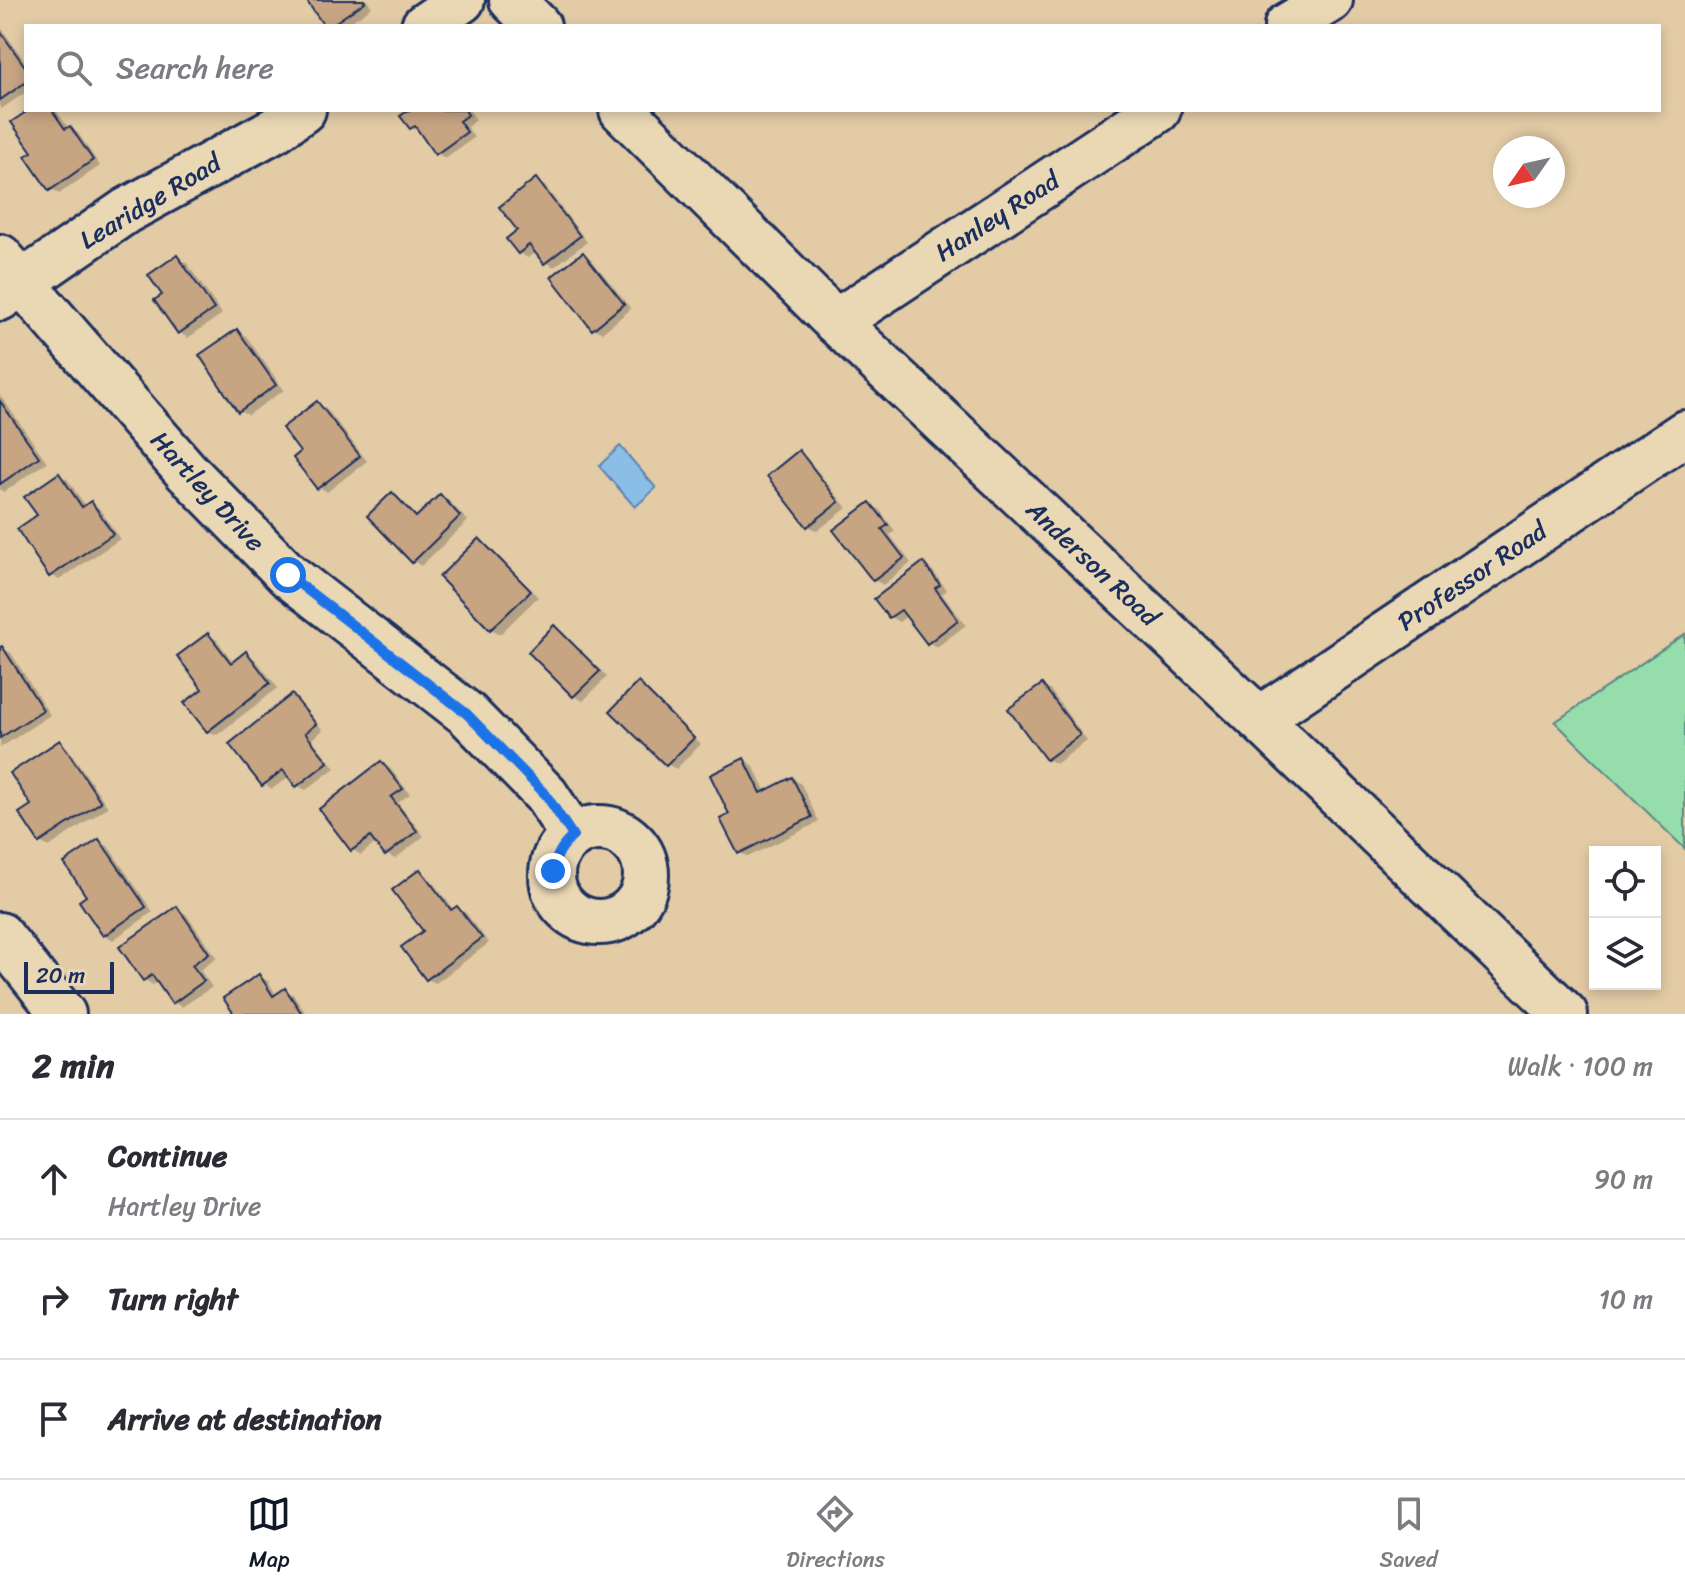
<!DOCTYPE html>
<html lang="en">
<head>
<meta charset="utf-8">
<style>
  :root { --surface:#fff; --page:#f7f7f7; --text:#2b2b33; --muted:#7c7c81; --line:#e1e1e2; --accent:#111827 }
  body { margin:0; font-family:Sriracha,sans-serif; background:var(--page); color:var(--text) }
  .controls { position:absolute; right:24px; bottom:24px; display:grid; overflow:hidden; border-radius:0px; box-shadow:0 4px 12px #0003 }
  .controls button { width:72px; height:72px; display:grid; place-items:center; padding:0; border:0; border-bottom:2px solid var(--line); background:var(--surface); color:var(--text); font:40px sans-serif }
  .compass { position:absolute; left:1493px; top:136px; width:72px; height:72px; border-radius:50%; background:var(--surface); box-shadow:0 4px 12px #0003; rotate:236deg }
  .scale { position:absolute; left:24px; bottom:20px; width:90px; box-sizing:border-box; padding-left:8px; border:4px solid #1b2f5e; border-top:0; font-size:22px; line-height:28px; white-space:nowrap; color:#1b2f5e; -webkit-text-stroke:6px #ead8b5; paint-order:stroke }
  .stop { position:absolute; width:24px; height:24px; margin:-18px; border:6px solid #1a73e8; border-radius:50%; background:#fff }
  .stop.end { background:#1a73e8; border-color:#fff; box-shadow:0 2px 8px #0008 }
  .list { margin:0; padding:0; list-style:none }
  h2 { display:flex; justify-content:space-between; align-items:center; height:104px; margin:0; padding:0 32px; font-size:34px }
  h2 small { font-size:26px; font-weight:400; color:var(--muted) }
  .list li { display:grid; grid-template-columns:52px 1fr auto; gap:24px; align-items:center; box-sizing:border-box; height:120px; padding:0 32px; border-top:2px solid var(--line) }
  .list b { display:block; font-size:30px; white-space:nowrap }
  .list p { margin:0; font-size:26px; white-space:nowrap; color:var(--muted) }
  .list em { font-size:26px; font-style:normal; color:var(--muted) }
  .icon { flex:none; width:44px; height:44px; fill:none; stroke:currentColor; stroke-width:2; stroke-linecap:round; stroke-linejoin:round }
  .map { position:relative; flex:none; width:1685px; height:1014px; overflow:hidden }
  .search { position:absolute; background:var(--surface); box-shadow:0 4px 12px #0003; left:24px; right:24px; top:24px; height:88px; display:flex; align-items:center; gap:20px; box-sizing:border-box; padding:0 28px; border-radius:0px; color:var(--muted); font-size:30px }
  .sheet { height:464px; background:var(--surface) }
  nav { display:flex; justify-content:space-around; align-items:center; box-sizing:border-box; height:112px; border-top:2px solid var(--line); background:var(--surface); font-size:22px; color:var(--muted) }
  nav a { display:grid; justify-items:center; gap:4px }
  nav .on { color:var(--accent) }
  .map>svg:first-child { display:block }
  .green { fill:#96ddac; stroke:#588685; stroke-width:2 }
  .water { fill:#8abee7; stroke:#5e85b0; stroke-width:2 }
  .shadow { fill:#0003 }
  .building { fill:#c7a482; stroke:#1b2f5e; stroke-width:2 }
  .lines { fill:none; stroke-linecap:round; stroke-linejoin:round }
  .minor-casing { stroke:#1b2f5e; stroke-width:50 }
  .minor { stroke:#ead8b5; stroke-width:44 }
  .route { stroke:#1a73e8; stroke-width:10 }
  .labels { text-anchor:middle; stroke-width:6; stroke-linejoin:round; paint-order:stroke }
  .street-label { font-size:26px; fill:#1b2f5e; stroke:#ead8b5 }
</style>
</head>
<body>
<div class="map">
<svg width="1685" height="1014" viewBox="0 0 1685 1014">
  <rect width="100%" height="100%" fill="#e3cba6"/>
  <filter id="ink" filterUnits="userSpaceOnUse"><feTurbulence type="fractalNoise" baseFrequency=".0125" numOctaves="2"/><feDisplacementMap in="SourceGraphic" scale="16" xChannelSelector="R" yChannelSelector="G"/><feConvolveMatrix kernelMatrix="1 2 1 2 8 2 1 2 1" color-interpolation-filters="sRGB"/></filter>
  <g filter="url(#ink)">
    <polygon class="green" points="1685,634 1685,849 1555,722"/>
    <polygon class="water" points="620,446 656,488 635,507 599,466"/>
    <g class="shadow">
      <polygon points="309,0 367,0 372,7 345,26 327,26"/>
      <polygon points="0,26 26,63 26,92 0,110"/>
      <polygon points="33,110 56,110 69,129 78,133 100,166 59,194 51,189"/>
      <polygon points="412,110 469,110 476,120 467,127 474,138 445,158 436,153 421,132 411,128"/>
      <polygon points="536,181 545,186 587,242 554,267 545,262 536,251 528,258 519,253 520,231"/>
      <polygon points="583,254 591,259 631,309 602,333 593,328"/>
      <polygon points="177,257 186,262 222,314 188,338 180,333 164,295"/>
      <polygon points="237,331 246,336 284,390 248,415 239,410"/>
      <polygon points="0,395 47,462 4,492 0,490"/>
      <polygon points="317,403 326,408 367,461 327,492 319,487 303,453"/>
      <polygon points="799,453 807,458 847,508 817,531 809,526 769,476"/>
      <polygon points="59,475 68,480 86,507 91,503 99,508 120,539 59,580 51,575"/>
      <polygon points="393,494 418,517 440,496 449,501 468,521 421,566 413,561"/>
      <polygon points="870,504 879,509 895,531 890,535 911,563 883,585 874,580"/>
      <polygon points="480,541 488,546 538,597 500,634 491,629"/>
      <polygon points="923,565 932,570 947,590 942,594 966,625 937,647 928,642 908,615 899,622 891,617"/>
      <polygon points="554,628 563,633 607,677 583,701 574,696"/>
      <polygon points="208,635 217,640 234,663 246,654 255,659 278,688 217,735 208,731 205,689"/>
      <polygon points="2,648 11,653 50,715 0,748"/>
      <polygon points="638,685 646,690 701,744 676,769 667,764"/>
      <polygon points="1042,686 1051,691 1087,741 1056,764 1047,759"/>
      <polygon points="292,697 300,702 323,730 312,739 335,768 306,790 298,786 290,776 272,789 264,784"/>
      <polygon points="60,743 68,748 108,807 49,847 40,842 34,806"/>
      <polygon points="744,760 753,765 766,792 792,779 801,784 819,822 748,857 739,852 732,815"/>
      <polygon points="381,763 390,768 410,794 398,803 424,836 395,859 386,854 377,842 361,855 353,850"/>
      <polygon points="100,842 108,846 153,912 113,940 105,935 89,896"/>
      <polygon points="420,871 428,876 454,910 457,908 466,913 489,943 436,983 427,979"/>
      <polygon points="177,909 186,914 217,958 200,970 212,987 182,1007 173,1002 159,981 153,985 145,980"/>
      <polygon points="259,976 268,981 277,996 285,990 294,995 306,1014 236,1014"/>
    </g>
    <g class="building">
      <polygon points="306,0 364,0 365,2 330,26 324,26"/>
      <polygon points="0,31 26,68 26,82 0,100"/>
      <polygon points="29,110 52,110 65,129 70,126 93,160 49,191 25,156 32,152 11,122"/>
      <polygon points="409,110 465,110 468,115 459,121 467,132 435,155 415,126 410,129 400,116"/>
      <polygon points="536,178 580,236 544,264 529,245 518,254 506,239 517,230 499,207"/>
      <polygon points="583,252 624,304 592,330 551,277"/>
      <polygon points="177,255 214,309 178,334 154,300 162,295 148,275"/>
      <polygon points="237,329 276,385 238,412 199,355"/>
      <polygon points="0,401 39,457 0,484"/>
      <polygon points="317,401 360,456 317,489 293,458 300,452 282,428"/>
      <polygon points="799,450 839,502 807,527 767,476"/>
      <polygon points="59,473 82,507 91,501 113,534 49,577 17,529 37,515 24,497"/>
      <polygon points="392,492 416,517 440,494 460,516 412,563 367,516"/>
      <polygon points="870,502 888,525 882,529 904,558 873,581 833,530"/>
      <polygon points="479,538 531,591 490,630 439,577"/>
      <polygon points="923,562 940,585 935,588 958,620 927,644 901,610 889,618 874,599"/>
      <polygon points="554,625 600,671 573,697 528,652"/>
      <polygon points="208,633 231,663 246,651 270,683 207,732 184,703 202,689 177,656"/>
      <polygon points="2,646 43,710 0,738 0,647"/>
      <polygon points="638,682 694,738 666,766 610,711"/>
      <polygon points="1042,684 1080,735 1046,760 1008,709"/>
      <polygon points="292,694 316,724 305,733 328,762 296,787 283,770 262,786 229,744"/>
      <polygon points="60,740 101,802 39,843 19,813 31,805 10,773"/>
      <polygon points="744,758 761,793 792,777 812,817 738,854 720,819 729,814 710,775"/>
      <polygon points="381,761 403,789 391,797 417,831 385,856 370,837 351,851 319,809"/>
      <polygon points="99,839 146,907 103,936 79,901 86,896 64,863"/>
      <polygon points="420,869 451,910 457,906 482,938 426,980 401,947 423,931 392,890"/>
      <polygon points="177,906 209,953 192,965 204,981 172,1004 152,975 143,981 119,947"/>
      <polygon points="259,974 273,996 285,988 302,1014 234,1014 223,998"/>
    </g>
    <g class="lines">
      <g class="minor-casing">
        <g id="minor">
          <polyline points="512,0 538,26"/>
          <polyline points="424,26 462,0"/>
          <polyline points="1287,26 1330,0"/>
          <polyline points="622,110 836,322 1259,719 1565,1014"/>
          <polyline points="0,257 187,472 288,575 467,714 546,795 573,836"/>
          <polyline points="0,298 126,211 276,129 303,110"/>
          <polyline points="836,322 1158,110"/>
          <polyline points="1259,719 1685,433"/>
          <circle cx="599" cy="875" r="47"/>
          <polyline points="0,935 63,1014"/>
        </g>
      </g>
      <use href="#minor" class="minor"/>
    </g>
  </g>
  <g class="lines" filter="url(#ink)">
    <path class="route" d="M 288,575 L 467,714 L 546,795 L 573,836 C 562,846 556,855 553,871"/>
  </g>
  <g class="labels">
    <g class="street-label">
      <text transform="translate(150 201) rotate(-31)" y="9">Learidge Road</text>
      <text transform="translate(997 216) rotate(-33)" y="9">Hanley Road</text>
      <text transform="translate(208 491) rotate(47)" y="9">Hartley Drive</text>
      <text transform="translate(1093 563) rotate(43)" y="9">Anderson Road</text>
      <text transform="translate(1472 576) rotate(-34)" y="9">Professor Road</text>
    </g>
  </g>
</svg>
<div class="controls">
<button><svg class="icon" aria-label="locate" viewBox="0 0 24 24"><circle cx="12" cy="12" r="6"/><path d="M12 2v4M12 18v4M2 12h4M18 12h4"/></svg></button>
<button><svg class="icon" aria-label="layers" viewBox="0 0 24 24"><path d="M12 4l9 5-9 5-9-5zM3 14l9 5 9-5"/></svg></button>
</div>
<svg class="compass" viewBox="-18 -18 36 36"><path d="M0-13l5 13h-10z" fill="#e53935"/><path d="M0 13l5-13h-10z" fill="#7c7c81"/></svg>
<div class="scale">20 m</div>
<div class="stop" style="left:288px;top:575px"></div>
<div class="stop end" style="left:553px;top:871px"></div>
<div class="search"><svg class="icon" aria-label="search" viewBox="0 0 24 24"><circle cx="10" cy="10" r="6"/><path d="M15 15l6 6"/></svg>Search here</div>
</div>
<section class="sheet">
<h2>2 min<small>Walk · 100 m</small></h2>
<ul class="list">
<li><svg class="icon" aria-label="ahead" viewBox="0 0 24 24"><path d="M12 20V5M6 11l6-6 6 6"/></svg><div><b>Continue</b><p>Hartley Drive</p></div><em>90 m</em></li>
<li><svg class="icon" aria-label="right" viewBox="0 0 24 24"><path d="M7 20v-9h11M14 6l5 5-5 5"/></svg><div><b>Turn right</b></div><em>10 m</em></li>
<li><svg class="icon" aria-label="arrive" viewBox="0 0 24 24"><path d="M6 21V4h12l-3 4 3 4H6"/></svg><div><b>Arrive at destination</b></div></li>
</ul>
</section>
<nav>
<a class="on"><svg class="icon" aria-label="map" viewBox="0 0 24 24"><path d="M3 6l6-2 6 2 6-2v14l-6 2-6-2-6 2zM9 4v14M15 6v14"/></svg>Map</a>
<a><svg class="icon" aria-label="directions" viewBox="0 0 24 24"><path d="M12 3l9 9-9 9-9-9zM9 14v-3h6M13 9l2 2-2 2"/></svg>Directions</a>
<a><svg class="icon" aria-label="saved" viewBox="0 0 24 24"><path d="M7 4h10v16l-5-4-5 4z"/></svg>Saved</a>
</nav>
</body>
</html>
